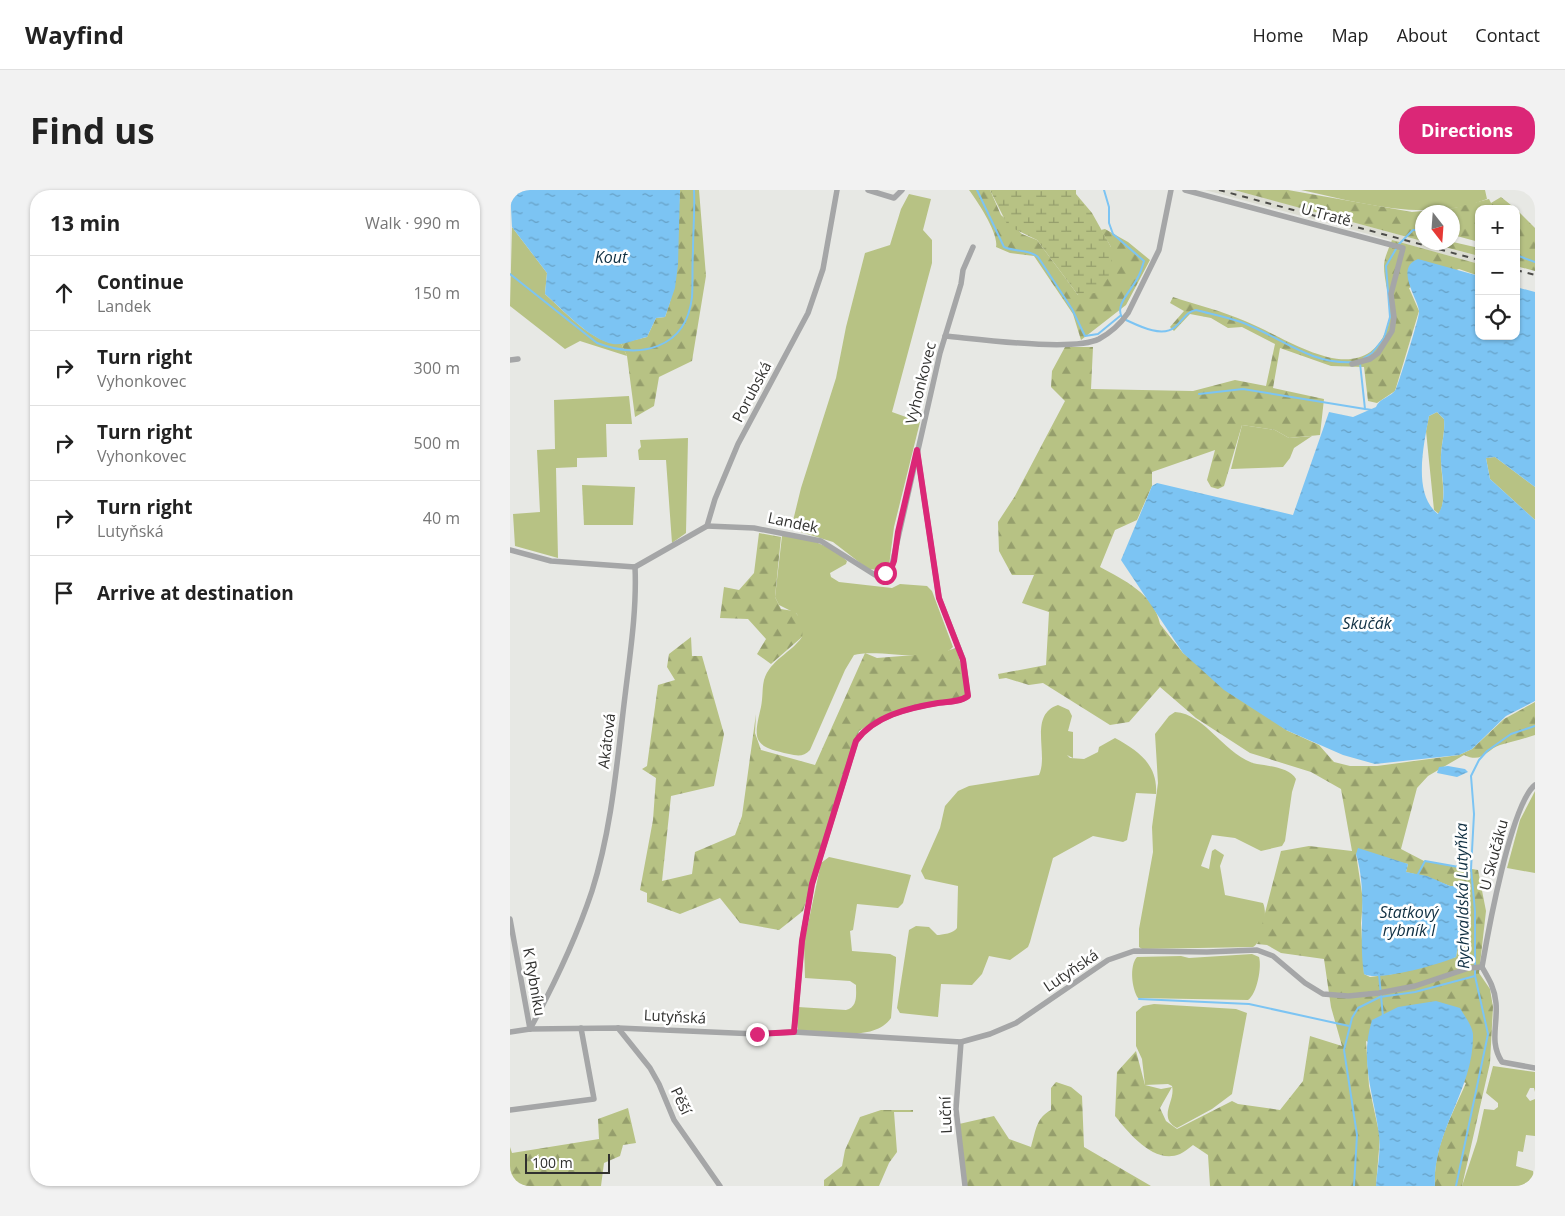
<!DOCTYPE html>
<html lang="en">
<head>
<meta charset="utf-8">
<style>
  :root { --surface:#fff; --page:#f2f2f2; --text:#222; --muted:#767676; --line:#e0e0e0; --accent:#db2777 }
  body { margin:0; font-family:"Open Sans",sans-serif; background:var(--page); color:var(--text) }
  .controls { position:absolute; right:15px; top:15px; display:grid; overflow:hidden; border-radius:10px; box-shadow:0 1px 4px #0004 }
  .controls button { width:45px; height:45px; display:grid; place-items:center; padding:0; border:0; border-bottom:1px solid var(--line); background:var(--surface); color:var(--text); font:25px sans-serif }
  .compass { position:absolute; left:905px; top:15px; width:45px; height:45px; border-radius:50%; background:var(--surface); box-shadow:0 1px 4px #0004; rotate:163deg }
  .scale { position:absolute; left:15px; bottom:12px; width:85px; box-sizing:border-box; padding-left:5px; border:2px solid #31312f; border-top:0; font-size:14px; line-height:18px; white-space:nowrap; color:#31312f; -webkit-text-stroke:4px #fff; paint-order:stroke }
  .stop { position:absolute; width:15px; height:15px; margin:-11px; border:4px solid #db2777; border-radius:50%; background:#fff }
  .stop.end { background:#db2777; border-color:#fff; box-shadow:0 1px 5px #0008 }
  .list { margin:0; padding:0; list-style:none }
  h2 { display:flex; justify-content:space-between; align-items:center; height:65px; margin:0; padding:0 20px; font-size:21px }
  h2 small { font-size:16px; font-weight:400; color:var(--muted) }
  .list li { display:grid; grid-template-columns:32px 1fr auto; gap:15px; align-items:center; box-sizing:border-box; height:75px; padding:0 20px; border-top:1px solid var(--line) }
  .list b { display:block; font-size:19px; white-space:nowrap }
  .list p { margin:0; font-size:16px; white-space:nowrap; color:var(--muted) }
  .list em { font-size:16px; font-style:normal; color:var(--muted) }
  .icon { flex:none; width:28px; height:28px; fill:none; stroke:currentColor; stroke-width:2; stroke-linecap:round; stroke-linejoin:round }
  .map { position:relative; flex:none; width:1025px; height:996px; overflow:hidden; border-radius:20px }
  header { display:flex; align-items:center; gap:30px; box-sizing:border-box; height:70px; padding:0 25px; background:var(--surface); border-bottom:1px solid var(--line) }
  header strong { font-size:24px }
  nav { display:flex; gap:28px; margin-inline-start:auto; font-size:18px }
  .intro { display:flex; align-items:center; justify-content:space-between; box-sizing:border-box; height:120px; padding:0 30px }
  h1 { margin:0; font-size:35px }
  .button { padding:12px 22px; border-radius:20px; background:var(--accent); color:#fff; font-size:18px; font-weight:700 }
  main { display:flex; gap:30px; padding:0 30px }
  aside { flex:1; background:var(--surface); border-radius:20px; box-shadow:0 1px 4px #0004 }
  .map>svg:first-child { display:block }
  .built { fill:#dcddd3 }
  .green { fill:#b7c284 }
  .forest { fill:url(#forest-firs); fill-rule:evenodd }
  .wetland { fill:url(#wetland-marsh) }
  .water { fill:url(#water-ripples); fill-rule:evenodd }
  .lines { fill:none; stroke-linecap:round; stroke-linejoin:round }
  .stream { stroke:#7cc4f3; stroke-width:2 }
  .minor { stroke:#a5a6a7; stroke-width:5.5 }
  .rail { stroke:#4c4c49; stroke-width:2; stroke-dasharray:6 6; stroke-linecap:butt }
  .route { stroke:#db2777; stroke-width:6 }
  .labels { text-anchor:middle; stroke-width:5; stroke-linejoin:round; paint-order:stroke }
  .street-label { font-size:15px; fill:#31312f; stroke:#fff }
  .water-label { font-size:16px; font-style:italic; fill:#0f2f42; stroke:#fff }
</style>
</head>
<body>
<header>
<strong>Wayfind</strong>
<nav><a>Home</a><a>Map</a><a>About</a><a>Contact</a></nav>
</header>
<div class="intro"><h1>Find us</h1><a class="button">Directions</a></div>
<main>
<aside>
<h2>13 min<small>Walk · 990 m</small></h2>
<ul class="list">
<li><svg class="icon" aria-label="ahead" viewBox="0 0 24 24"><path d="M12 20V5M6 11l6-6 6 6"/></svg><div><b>Continue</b><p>Landek</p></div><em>150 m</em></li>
<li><svg class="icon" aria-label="right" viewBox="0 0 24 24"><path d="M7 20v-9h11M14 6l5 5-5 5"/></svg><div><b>Turn right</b><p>Vyhonkovec</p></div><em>300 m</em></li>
<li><svg class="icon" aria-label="right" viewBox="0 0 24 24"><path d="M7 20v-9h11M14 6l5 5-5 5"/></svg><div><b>Turn right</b><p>Vyhonkovec</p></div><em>500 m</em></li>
<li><svg class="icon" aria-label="right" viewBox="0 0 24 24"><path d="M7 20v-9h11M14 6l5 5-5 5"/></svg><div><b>Turn right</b><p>Lutyňská</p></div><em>40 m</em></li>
<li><svg class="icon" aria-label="arrive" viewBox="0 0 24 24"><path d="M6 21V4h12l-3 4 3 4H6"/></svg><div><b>Arrive at destination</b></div></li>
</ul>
</aside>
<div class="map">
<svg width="1025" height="996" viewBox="0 0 1025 996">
  <defs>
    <pattern id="forest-firs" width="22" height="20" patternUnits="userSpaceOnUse" patternTransform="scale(1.25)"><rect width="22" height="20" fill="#b7c284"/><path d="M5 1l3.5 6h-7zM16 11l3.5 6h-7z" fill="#959e6c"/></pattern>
    <pattern id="wetland-marsh" width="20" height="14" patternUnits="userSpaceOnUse" patternTransform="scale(1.25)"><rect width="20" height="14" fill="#b7c284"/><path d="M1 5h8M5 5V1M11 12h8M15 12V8" fill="none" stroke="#959e6c"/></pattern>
    <pattern id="water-ripples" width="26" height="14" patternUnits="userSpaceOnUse" patternTransform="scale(1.25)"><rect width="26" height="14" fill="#7cc4f3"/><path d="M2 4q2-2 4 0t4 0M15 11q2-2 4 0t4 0" fill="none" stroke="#66a0c5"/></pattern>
  </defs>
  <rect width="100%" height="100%" fill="#e7e8e4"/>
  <polygon class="built" points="695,0 724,0 763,10 912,51 912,52 969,66 969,74"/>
  <g class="green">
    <path d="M 791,0 L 975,0 L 977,9 C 917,33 851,13 791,0 Z"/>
    <polygon points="399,4 421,9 413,40 422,50 422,73 382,222 410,232 384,337 379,376 370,380 358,379 323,352 281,339 291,298 326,188 336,137 355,63 380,55 391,19"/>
    <path d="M 2,37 L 37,83 L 35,104 C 52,119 87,158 111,153 L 117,166 L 70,151 L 55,159 L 0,116 Z"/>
    <polygon points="119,206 122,234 96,234 97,267 67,268 67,277 46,278 48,368 5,356 3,324 30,322 27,260 45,259 44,210"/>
    <path d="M 927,222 L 934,229 C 935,244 932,250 931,265 C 930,282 938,309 929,324 L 924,320 L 916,241 L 919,226 Z"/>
    <polygon points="732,235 765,240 779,248 802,246 784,258 780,268 773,277 721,279"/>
    <polygon points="178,248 176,343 162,353 156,270 129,270 128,260 131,257 130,250"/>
    <polygon points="985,267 1025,297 1025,330 980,289 976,268"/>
    <polygon points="72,295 125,297 123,335 74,335"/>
    <path d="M 272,346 C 295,346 320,355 337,371 L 336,374 L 320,383 L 321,387 L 329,392 L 382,398 L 390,394 L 417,396 L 422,401 L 443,457 C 428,475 367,458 344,465 L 335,480 L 300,560 C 294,567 287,566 279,564 C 243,556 243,551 251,517 C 253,508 252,498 254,490 C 260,470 281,463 292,447 L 287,424 L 269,415 L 265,407 Z"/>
    <path d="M 548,515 L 559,520 L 562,526 L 558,541 L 563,542 L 563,568 L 557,565 L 560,568 L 574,569 L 588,562 L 589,557 L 605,548 C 629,561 648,575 646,604 L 626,603 L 617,650 L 613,652 L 583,646 L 543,668 L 520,752 L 518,757 L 500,770 L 479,766 L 472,784 L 462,795 L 431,794 L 428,827 L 390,823 L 387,818 L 399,740 L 406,736 L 419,737 L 427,745 C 432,745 444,743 447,738 L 448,696 L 415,689 L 411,681 L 430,638 L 435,616 L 448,601 L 459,596 L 529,585 C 539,564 518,525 548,515 Z"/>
    <path d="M 665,522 C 695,523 717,568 747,574 C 759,576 780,578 786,589 L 782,602 L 775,651 L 772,656 L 751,661 L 725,648 L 702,645 L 691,676 L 699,679 L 702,661 L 705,659 L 714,665 L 710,676 L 715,705 L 753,713 C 758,723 753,751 743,757 L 632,759 L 629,757 L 629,739 L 643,662 L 642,637 L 648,593 L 645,544 L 659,526 Z"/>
    <polygon points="1025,601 1025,683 997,678 1010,630"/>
    <path d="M 319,667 L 401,685 L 393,713 L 388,718 L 347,714 L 343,740 L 340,741 L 342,761 L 380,764 L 386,767 L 386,771 L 381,828 C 364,853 315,841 288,840 L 288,817 L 336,820 C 348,817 346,805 346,795 L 340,791 L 295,788 L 294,753 L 311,673 Z"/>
    <path d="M 742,764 L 749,767 C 752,777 747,804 738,810 L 628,808 C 622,799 619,776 627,767 L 671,766 L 679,768 Z"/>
    <path d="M 644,814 L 726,819 L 737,823 L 722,904 L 702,919 L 667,938 C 647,927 666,911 662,896 L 658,894 L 635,895 L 632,869 L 626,856 L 626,822 L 633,816 Z"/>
    <polygon points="983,876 1025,882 1025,902 1024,898 1020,898 1016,906 1020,911 1025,909 1025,946 1016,945 1013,962 1008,961 1006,976 1023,981 1025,996 952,996 967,951 974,919 984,920 988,917 988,913 976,903"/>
  </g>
  <g class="forest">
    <path d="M 170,0 L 189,0 L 196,86 L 182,171 L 149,187 L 144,216 L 125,227 L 117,166 L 111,153 L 137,147 L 146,128 L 155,127 C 172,82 166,46 170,0 Z"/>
    <path d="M 459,0 L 480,0 L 491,25 L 512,44 L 527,50 L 568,105 L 601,57 L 591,40 L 595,39 L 618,52 L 640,70 L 616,115 L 571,150 L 563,124 L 524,66 L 500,63 L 486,57 C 489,44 468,12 459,0 Z"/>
    <polygon points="724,0 778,0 902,22 944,18 979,9 981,13 991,7 1006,19 969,19 969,52 943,45 942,22 912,22 912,51"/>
    <polygon points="1006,19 1025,38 1025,81 1006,76"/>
    <path d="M 882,50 L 969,74 L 969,86 L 949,79 L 899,98 L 909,121 L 885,201 L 867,213 L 858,211 L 854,177 L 821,176 L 770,158 L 763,198 L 814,209 L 810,245 L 779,248 L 765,240 L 732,235 L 714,296 L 708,299 L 701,297 L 697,290 L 705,260 L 642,282 L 642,296 L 627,330 L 605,340 L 590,377 C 614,390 644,404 650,434 L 673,463 L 776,540 L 809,555 L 824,572 L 840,576 L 867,576 L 949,565 L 962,559 L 994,529 L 1025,512 L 1025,545 C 1013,549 1001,552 990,555 C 977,559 973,574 954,565 L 918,586 L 907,598 L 891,659 L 914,671 L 968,680 L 976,721 L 969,783 L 980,799 L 983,817 L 980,873 L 952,996 L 925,996 C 923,959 941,927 956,893 L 856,851 L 859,896 L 870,947 L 866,996 L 700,996 L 698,965 L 683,955 C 679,958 674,962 670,964 C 644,975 619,943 605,926 L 607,882 L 626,861 L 635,895 L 651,899 L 662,897 L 650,918 L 656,931 L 667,939 L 722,911 L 728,914 L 770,920 L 793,891 L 800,846 L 832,856 L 821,817 L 814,769 L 771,763 L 757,755 L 747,754 L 771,661 L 799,656 L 842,661 L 831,599 L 801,582 L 740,563 L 686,528 L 650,497 L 619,532 L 600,535 L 533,493 L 519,495 L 496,488 L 489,489 L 488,484 L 536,475 L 539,422 L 512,413 L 524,385 L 502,385 L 489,361 L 488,332 L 505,306 L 555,211 L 541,197 L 542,181 L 555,157 L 583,157 L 581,199 L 683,201 L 725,190 L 756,196 L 765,154 L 732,137 L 718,138 L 701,128 L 680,124 L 664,141 L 660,137 L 674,121 L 660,113 L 663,107 C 687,115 712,121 735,131 C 778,148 853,205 878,136 C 884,117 874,95 874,76 C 874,68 879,58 882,50 ZM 846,664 L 898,674 L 896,682 L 917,687 L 940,696 L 949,696 L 954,719 L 946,767 L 883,784 L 860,787 L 854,784 L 851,733 L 853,710 Z"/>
    <polygon points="943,52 969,58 969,66 919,53"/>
    <path d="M 249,343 L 271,347 L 265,407 L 271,419 C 274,420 280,420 283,421 C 290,424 294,440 292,447 L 261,474 L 247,464 L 256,449 L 238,429 L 210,428 L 214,397 L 229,400 L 244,383 Z"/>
    <polygon points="181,447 182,466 192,466 214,544 204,596 161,606 152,691 182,684 185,662 225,645 232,626 246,524 245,543 251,560 305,575 355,463 367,468 430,463 446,458 452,478 456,504 454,507 368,529 349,541 293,721 269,740 230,733 210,708 170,724 137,712 137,703 130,700 143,630 146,588 132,579 137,576 148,495 165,490 157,477 159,464"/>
    <path d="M 546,892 L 561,897 L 572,906 L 574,957 L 641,996 L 457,996 L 449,934 L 484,926 L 499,949 L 521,957 C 526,940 526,928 541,920 L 541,898 Z"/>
    <polygon points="118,918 126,953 113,955 110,966 94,973 91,996 0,996 0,957 2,963 89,949 88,929"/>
    <polygon points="371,920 403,920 403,922 384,922 387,962 379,973 369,996 314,996 314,990 332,976 335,960 350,927"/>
  </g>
  <polygon class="wetland" points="480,0 566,0 566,4 582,23 601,57 601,84 585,103 568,105 527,50 498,36"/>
  <g class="water">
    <path d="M 0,0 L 170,0 L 168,75 L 165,98 L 155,127 L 146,128 L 137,147 C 127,149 112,156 103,154 C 80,150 52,119 35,104 L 37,83 L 2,37 Z"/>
    <path d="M 908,69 L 969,86 L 969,146 L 1006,146 L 1006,97 L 1025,102 L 1025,297 L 985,267 L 976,268 L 980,289 L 1025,330 L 1025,511 L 996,526 L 962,559 L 949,565 L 865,574 L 833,565 L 776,540 L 714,500 L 673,463 L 611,370 L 642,296 L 647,293 L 783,325 L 819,222 L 843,227 L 866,217 C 869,208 882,207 886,199 C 889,192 910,126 909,121 C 908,108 884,78 908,69 ZM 927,222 L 934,229 C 935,244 932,250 931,265 C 930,282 939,309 928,324 C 902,304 914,254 919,226 Z"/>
    <polygon points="938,576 955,579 958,582 947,587 927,583 929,577"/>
    <path d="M 848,658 L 898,674 L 896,682 L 917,686 L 940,696 L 949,696 L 954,700 L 954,719 L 946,767 C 930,774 868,792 854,784 C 848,744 858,703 846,664 Z"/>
    <path d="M 926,811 L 950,818 C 954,825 963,837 963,845 C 964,899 922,942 925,996 L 866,996 C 867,980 871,961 869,945 C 864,904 849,872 862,830 L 888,817 Z"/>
  </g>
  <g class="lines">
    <g class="stream">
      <path d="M 467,0 L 494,57 C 504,62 519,59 528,67 L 562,119 L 575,146 L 588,144 L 610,126"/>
      <path d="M 594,0 L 599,17 L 599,33 L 603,44 L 634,71 C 632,77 631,82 628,87 C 623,99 604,115 612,127"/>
      <polyline points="888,55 903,40 912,40"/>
      <polyline points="1006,65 1025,72"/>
      <path d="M 0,84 L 87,153 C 129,169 176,160 182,107 C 183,92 182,76 183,61 C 183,41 185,20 184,0"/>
      <path d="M 616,130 C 629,136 652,148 665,137 C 673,131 675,122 686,120 C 701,124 716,127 731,132 C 769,146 800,175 843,172"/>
      <polyline points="854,168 862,163 874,148 880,127 876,76 886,59"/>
      <polyline points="850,173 855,219 862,220"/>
      <polyline points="689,204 733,199 855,219"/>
      <polyline points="907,686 915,671 960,679"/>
      <polyline points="869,784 873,827"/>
      <polyline points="629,809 739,814 839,836"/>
      <polyline points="844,996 847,945 834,860 842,828 848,818 870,807 905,802 965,786"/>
      <polyline points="946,996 978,844 965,786 965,721 961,679 964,624 961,586 969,570 977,561 1001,544 1025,536"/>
    </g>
    <g class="minor">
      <polyline points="358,0 384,8 392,0"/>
      <polyline points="675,0 893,58 881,104 884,127 882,141 868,163 860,169 842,174"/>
      <path d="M 435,146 C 468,149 563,162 589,149 C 600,143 611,133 618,123 L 649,60 L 661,0"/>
      <polyline points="0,170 8,169"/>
      <polyline points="197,336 244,338 311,351 365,385 381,379 430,163 451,94 453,80 463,57"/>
      <polyline points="0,360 41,371 125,377"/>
      <polyline points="125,377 197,336 205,309 228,254 298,123 313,79 327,0"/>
      <polyline points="0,729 20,839"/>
      <path d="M 972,777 C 978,742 1001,614 1025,595"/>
      <path d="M 972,777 C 979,789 985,799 986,813 C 988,835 979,852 992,872 L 1025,878"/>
      <polyline points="108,838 140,878 149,894 164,930 210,996"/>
      <path d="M 20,839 C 44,795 66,749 82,701 C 102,638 107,571 115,506 C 120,464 127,419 125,377"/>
      <polyline points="0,842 20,839 108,838 247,844 284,842 451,852 480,844 506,833 598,770 624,761 697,762 747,760 763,766 795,793 813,804 838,806 869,803 905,796 959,778 972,777"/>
      <path d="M 284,842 L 292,751 L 302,694 L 346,551 C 364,526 398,518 428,513 C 438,512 450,512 458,506 L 453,469 L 429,408 L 407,260"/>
      <polyline points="451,852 446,919 455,996"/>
      <polyline points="0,920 84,909 71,838"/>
    </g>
    <g class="rail">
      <polyline points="709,0 969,70"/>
      <polyline points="1006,80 1025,85"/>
    </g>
  </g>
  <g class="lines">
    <path class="route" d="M 247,844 L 284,842 L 292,751 L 302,694 L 346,551 C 364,526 398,518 428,513 C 438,512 450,512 458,506 L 453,470 L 429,408 L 407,260 L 388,342 L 384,371 L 381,379 L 375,383"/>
  </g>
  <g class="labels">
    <g class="street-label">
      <text transform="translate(816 25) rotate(15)" y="5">U Tratě</text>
      <text transform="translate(411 193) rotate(-76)" y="5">Vyhonkovec</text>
      <text transform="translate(242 202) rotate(-62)" y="5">Porubská</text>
      <text transform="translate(283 333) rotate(12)" y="5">Landek</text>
      <text transform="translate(97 551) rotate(-83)" y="5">Akátová</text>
      <text transform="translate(984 665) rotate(-75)" y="5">U Skučáku</text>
      <text transform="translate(561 781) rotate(-34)" y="5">Lutyňská</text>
      <text transform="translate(24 792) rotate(80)" y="5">K Rybníku</text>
      <text transform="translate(165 827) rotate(3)" y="5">Lutyňská</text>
      <text transform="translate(171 911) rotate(65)" y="5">Pěší</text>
      <text transform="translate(436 925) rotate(-92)" y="5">Luční</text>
    </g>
    <g class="water-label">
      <text x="101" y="73">Kout</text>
      <text x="857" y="439">Skučák</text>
      <text transform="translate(952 706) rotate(-91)" y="6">Rychvaldská Lutyňka</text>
      <text x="899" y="728">Statkový<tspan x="899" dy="18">rybník I</tspan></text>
    </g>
  </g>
</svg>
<div class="controls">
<button>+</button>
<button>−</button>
<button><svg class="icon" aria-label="locate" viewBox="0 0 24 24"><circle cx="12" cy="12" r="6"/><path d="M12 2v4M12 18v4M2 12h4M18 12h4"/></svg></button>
</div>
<svg class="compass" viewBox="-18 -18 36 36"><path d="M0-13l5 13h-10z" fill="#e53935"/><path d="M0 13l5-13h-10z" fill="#767676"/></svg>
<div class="scale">100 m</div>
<div class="stop" style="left:375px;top:383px"></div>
<div class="stop end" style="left:247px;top:844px"></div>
</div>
</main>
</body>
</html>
